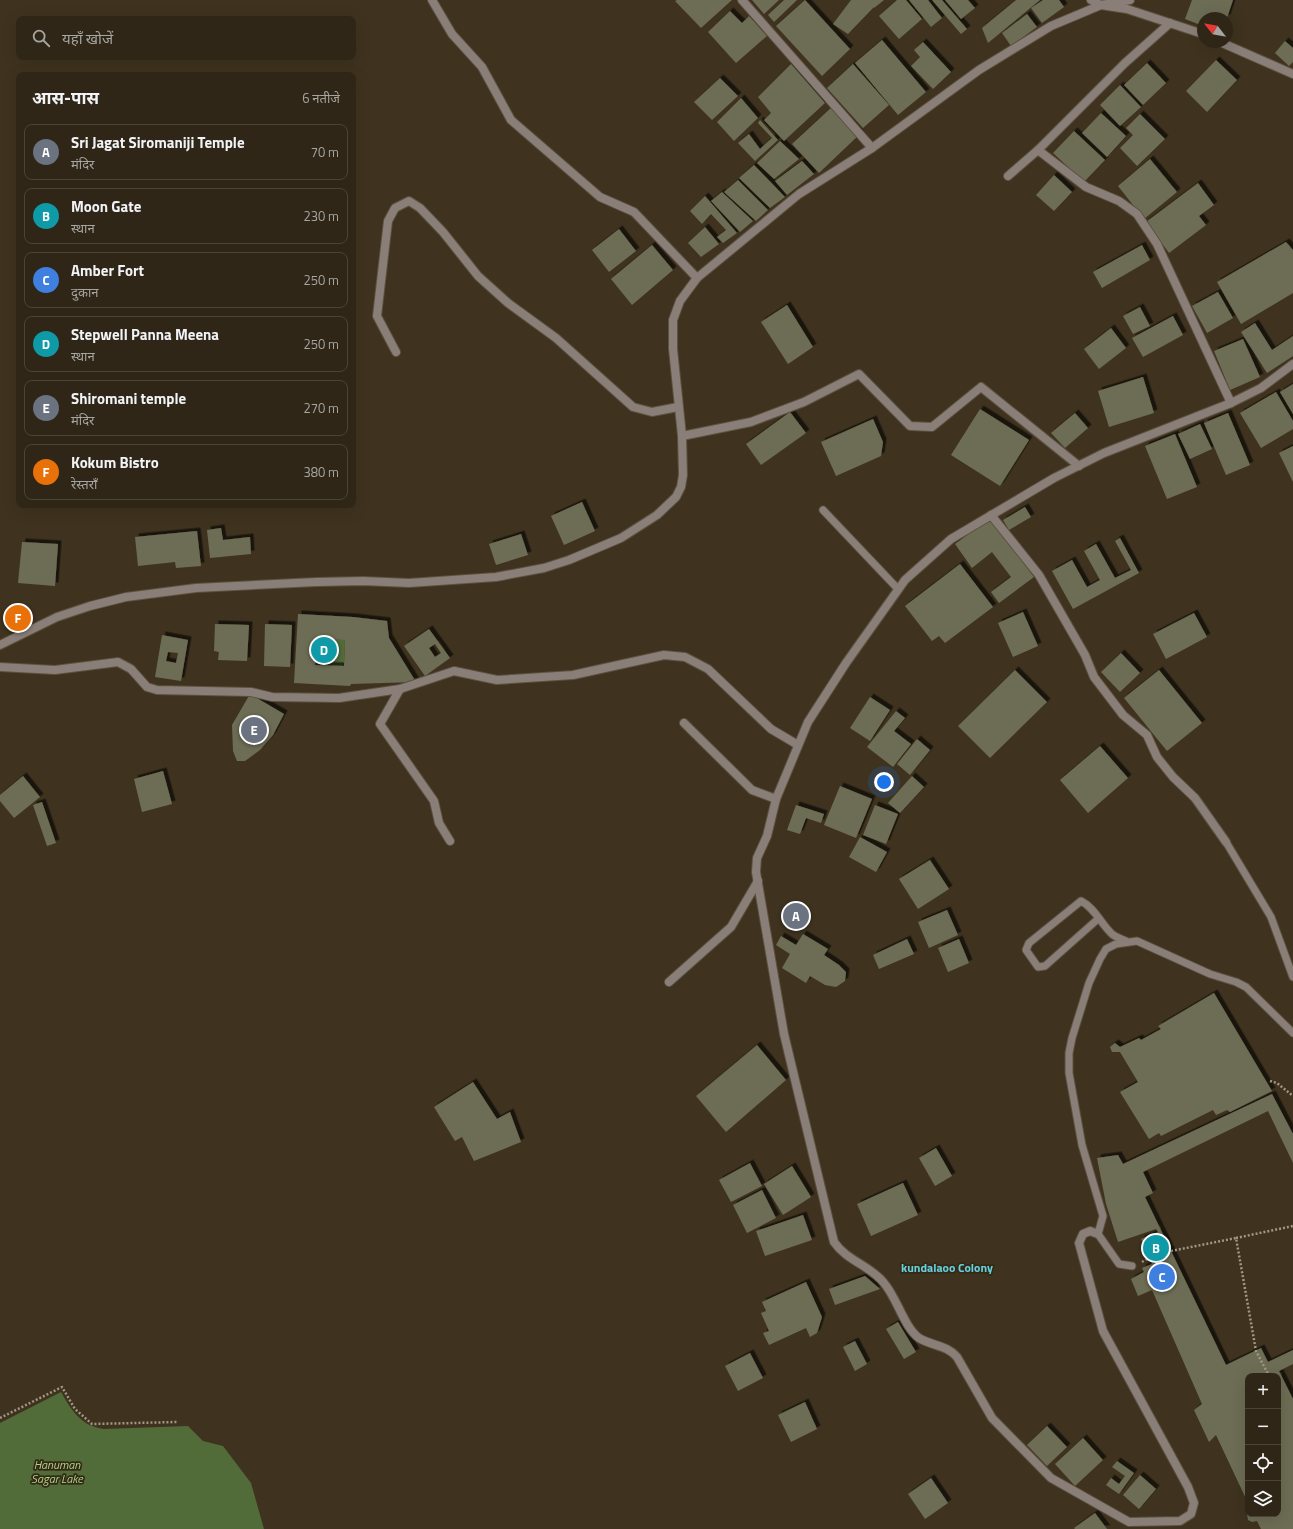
<!DOCTYPE html>
<html lang="hi">
<head>
<meta charset="utf-8">
<style>
  :root { --surface:#2f2617; --page:#3b3224; --text:#f1f3f6; --muted:#a7a5a1; --line:#4a4336; --accent:#db2777 }
  body { margin:0; font-family:"Titillium Web","Noto Sans Devanagari",sans-serif; background:var(--page); color:var(--text) }
  .controls { position:absolute; right:12px; bottom:12px; display:grid; overflow:hidden; border-radius:8px; box-shadow:0 4px 16px #0002 }
  .controls button { width:36px; height:36px; display:grid; place-items:center; padding:0; border:0; border-bottom:1px solid var(--line); background:var(--surface); color:var(--text); font:20px sans-serif }
  .compass { position:absolute; left:1197px; top:12px; width:36px; height:36px; border-radius:50%; background:var(--surface); box-shadow:0 4px 16px #0002; rotate:301deg }
  .you { position:absolute; left:884px; top:782px; width:14px; height:14px; margin:-10px; border:3px solid #fff; border-radius:50%; background:#1a73e8; box-shadow:0 0 0 6px #1a73e833 }
  .badge { display:grid; place-items:center; width:26px; height:26px; border-radius:50%; background:var(--accent); color:#fff; font-size:13px; font-weight:700 }
  .pin { position:absolute; translate:-50% -50%; border:2px solid #fff; box-shadow:0 1px 4px #0006 }
  .list { margin:0; padding:0; list-style:none }
  h2 { display:flex; justify-content:space-between; align-items:center; height:52px; margin:0; padding:0 16px; font-size:17px }
  h2 small { font-size:13px; font-weight:400; color:var(--muted) }
  .list li { display:grid; grid-template-columns:26px 1fr auto; gap:12px; align-items:center; box-sizing:border-box; height:56px; margin:0 8px 8px; padding:0 8px; border:1px solid var(--line); border-radius:8px }
  .list b { display:block; font-size:15px; white-space:nowrap }
  .list p { margin:0; font-size:13px; white-space:nowrap; color:var(--muted) }
  .list em { font-size:13px; font-style:normal; color:var(--muted) }
  .icon { flex:none; width:22px; height:22px; fill:none; stroke:currentColor; stroke-width:2; stroke-linecap:round; stroke-linejoin:round }
  .map { position:relative; flex:none; width:1293px; height:1529px; overflow:hidden }
  .search { position:absolute; background:var(--surface); box-shadow:0 4px 16px #0002; left:16px; top:16px; width:340px; height:44px; display:flex; align-items:center; gap:10px; box-sizing:border-box; padding:0 14px; border-radius:8px; color:var(--muted); font-size:15px }
  .panel { position:absolute; background:var(--surface); box-shadow:0 4px 16px #0002; left:16px; top:72px; width:340px; height:436px; border-radius:8px }
  .map>svg:first-child { display:block }
  .water { fill:#516b39 }
  .building { fill:#6d6d54; fill-rule:evenodd; filter:url(#shadow) }
  .lines { fill:none; stroke-linecap:round; stroke-linejoin:round }
  .service-casing { stroke:#5d513f; stroke-width:9 }
  .minor-casing { stroke:#5d513f; stroke-width:10 }
  .path { stroke:#a19787; stroke-width:2.5; stroke-dasharray:2 2; stroke-linecap:butt }
  .service { stroke:#897f78; stroke-width:7 }
  .minor { stroke:#897f78; stroke-width:8 }
  .labels { text-anchor:middle; stroke-width:3.5; stroke-linejoin:round; paint-order:stroke }
  .neighbourhood-label { font-size:12px; font-weight:bold; fill:#66d1df; stroke:#342915 }
  .water-label { font-size:12px; font-style:italic; fill:#abd387; stroke:#342915 }
</style>
</head>
<body>
<div class="map">
<svg width="1293" height="1529" viewBox="0 0 1293 1529">
  <defs>
    <filter id="shadow"><feDropShadow dx="3.5" dy="-3.5" stdDeviation="0" flood-color="#0009"/></filter>
  </defs>
  <rect width="100%" height="100%" fill="#3f331f"/>
  <g class="water">
    <polygon points="316,639 345,640 344,666 315,665"/>
    <path d="M 61,1392 C 72,1411 81,1426 104,1429 L 188,1426 L 203,1441 L 223,1446 L 251,1483 L 264,1529 L 0,1529 L 0,1423 Z"/>
  </g>
  <g class="building">
    <polygon points="677,0 732,0 701,28 675,1"/>
    <polygon points="752,0 779,0 764,14"/>
    <polygon points="784,0 797,0 774,22 768,15"/>
    <polygon points="805,0 850,49 822,76 776,26"/>
    <polygon points="851,0 884,0 874,8 874,7 848,34 833,24"/>
    <polygon points="897,0 906,0 922,19 899,39 879,16"/>
    <polygon points="909,0 928,0 942,18 931,27"/>
    <polygon points="932,0 942,0 967,29 961,34"/>
    <polygon points="945,0 968,0 975,8 961,19"/>
    <polygon points="1016,0 1040,0 988,43 982,28"/>
    <polygon points="1043,0 1059,0 1064,7 1042,23 1031,8"/>
    <polygon points="1192,0 1233,0 1227,18 1203,18 1203,26 1185,19"/>
    <polygon points="730,11 742,23 749,16 767,36 736,63 708,32"/>
    <polygon points="1027,14 1037,27 1011,46 1002,33"/>
    <polygon points="882,40 926,92 898,115 855,63"/>
    <polygon points="1285,41 1293,48 1293,62 1289,66 1275,53"/>
    <polygon points="923,42 951,72 933,89 911,66 920,57 914,50"/>
    <polygon points="1216,60 1237,80 1207,112 1186,91"/>
    <polygon points="1147,63 1166,83 1143,105 1124,85"/>
    <polygon points="791,64 825,103 784,141 764,120 771,113 758,97"/>
    <polygon points="853,64 889,105 863,128 827,88"/>
    <polygon points="720,78 738,96 712,120 694,102"/>
    <polygon points="1120,85 1141,107 1120,126 1100,105"/>
    <polygon points="741,98 758,118 734,141 717,122"/>
    <polygon points="833,106 860,134 819,173 792,144"/>
    <polygon points="1101,113 1126,136 1107,157 1082,133"/>
    <polygon points="1140,114 1165,139 1137,166 1120,148 1133,135 1126,128"/>
    <polygon points="760,120 778,140 755,161 738,143 749,134 760,149 772,138 758,123"/>
    <polygon points="1074,131 1105,160 1084,182 1053,153"/>
    <polygon points="780,141 799,159 774,179 757,163"/>
    <polygon points="1150,159 1177,192 1144,219 1118,186"/>
    <polygon points="802,161 814,174 787,195 775,181"/>
    <polygon points="754,165 785,197 770,208 739,178"/>
    <polygon points="1054,175 1072,192 1054,211 1036,195"/>
    <polygon points="738,180 768,210 756,221 724,192"/>
    <polygon points="1198,183 1214,205 1199,216 1206,225 1169,253 1146,222"/>
    <polygon points="722,192 753,221 740,232 711,201"/>
    <polygon points="705,196 737,233 723,243 717,237 726,230 711,214 702,224 690,211"/>
    <polygon points="705,227 719,244 701,257 688,243"/>
    <polygon points="619,229 636,251 609,272 592,250"/>
    <polygon points="1286,242 1293,250 1293,293 1241,324 1217,282"/>
    <polygon points="652,245 673,270 632,305 611,279"/>
    <polygon points="1142,245 1150,260 1102,288 1093,272"/>
    <polygon points="1218,292 1233,318 1207,333 1192,306"/>
    <polygon points="787,305 813,347 788,364 761,322"/>
    <polygon points="1140,307 1150,326 1133,334 1123,316"/>
    <polygon points="1173,316 1183,335 1143,357 1132,338"/>
    <polygon points="1255,323 1272,350 1293,336 1293,356 1267,373 1241,332"/>
    <polygon points="1111,328 1126,348 1099,369 1084,349"/>
    <polygon points="1243,339 1260,377 1230,390 1214,351"/>
    <polygon points="1143,377 1154,413 1109,427 1098,391"/>
    <polygon points="1293,384 1293,414 1280,392"/>
    <polygon points="1276,392 1293,421 1293,429 1261,448 1240,413"/>
    <polygon points="980,409 1029,440 1000,486 951,455"/>
    <polygon points="790,412 806,433 761,465 746,444"/>
    <polygon points="1075,413 1088,428 1065,448 1051,433"/>
    <polygon points="1228,413 1250,465 1226,475 1204,423"/>
    <polygon points="873,419 883,442 881,456 836,476 821,442"/>
    <polygon points="1200,424 1212,449 1190,459 1178,434"/>
    <polygon points="1175,434 1197,487 1167,499 1145,446"/>
    <polygon points="1293,446 1293,482 1279,453"/>
    <polygon points="582,502 595,531 564,545 551,516"/>
    <polygon points="1025,507 1031,517 1009,530 1003,520"/>
    <polygon points="990,518 1034,577 999,603 991,592 1011,577 992,552 972,568 955,544"/>
    <polygon points="221,528 223,540 250,537 251,554 210,558 207,530"/>
    <polygon points="197,531 201,566 176,568 175,562 138,566 135,537"/>
    <polygon points="521,534 528,555 496,565 489,544"/>
    <polygon points="1120,538 1139,573 1073,609 1052,571 1072,560 1087,587 1100,580 1084,551 1096,544 1115,578 1131,570 1115,541"/>
    <polygon points="22,542 58,544 55,586 18,583"/>
    <polygon points="960,564 993,607 945,643 939,636 932,641 905,606"/>
    <polygon points="1023,612 1038,646 1013,657 998,623"/>
    <polygon points="1194,613 1207,637 1166,659 1153,634"/>
    <path d="M 298,614 L 353,617 L 387,621 L 389,638 L 416,682 L 351,684 L 350,686 L 294,683 ZM 316,639 L 345,640 L 344,666 L 315,665 Z"/>
    <polygon points="215,624 249,625 247,661 218,660 219,652 214,651"/>
    <polygon points="265,624 292,625 290,667 264,666"/>
    <path d="M 429,629 L 450,658 L 425,676 L 404,646 ZM 435,644 L 441,653 L 435,657 L 429,648 Z"/>
    <path d="M 162,635 L 188,640 L 181,681 L 155,677 ZM 168,652 L 178,653 L 176,663 L 166,661 Z"/>
    <polygon points="1121,653 1140,673 1120,692 1101,672"/>
    <polygon points="1015,670 1047,702 990,758 958,726"/>
    <polygon points="1159,670 1202,723 1167,751 1124,698"/>
    <polygon points="250,694 284,714 273,735 260,750 245,761 237,761 233,751 232,725"/>
    <polygon points="870,697 890,710 870,741 850,728"/>
    <polygon points="896,711 905,718 894,731 911,744 893,767 867,747"/>
    <polygon points="917,739 930,750 910,775 897,764"/>
    <polygon points="1100,746 1128,778 1088,813 1060,780"/>
    <polygon points="163,771 172,804 142,812 134,779"/>
    <polygon points="23,776 40,797 14,818 0,801 0,795"/>
    <polygon points="912,776 924,787 900,813 888,803"/>
    <polygon points="840,786 872,799 856,838 824,825"/>
    <polygon points="42,802 56,843 47,846 33,805"/>
    <polygon points="796,805 824,814 821,823 806,818 800,834 787,830"/>
    <polygon points="875,805 898,814 886,844 863,835"/>
    <polygon points="860,837 887,852 876,872 849,857"/>
    <polygon points="930,860 949,889 918,909 899,879"/>
    <polygon points="947,910 958,935 929,948 918,922"/>
    <polygon points="803,934 828,949 824,955 839,965 846,972 845,981 836,987 825,985 810,976 806,983 782,968 790,954 776,945 781,936 796,945"/>
    <polygon points="907,939 914,954 879,969 873,955"/>
    <polygon points="959,939 969,963 948,972 938,948"/>
    <polygon points="1214,993 1272,1091 1230,1112 1227,1110 1216,1115 1213,1110 1161,1136 1159,1133 1149,1139 1120,1092 1138,1082 1120,1052 1112,1052 1110,1047 1115,1043 1120,1047 1139,1038 1141,1040 1161,1029 1158,1026"/>
    <polygon points="757,1045 786,1080 726,1132 696,1096"/>
    <polygon points="473,1082 497,1119 510,1112 521,1142 474,1161 462,1137 455,1141 434,1107"/>
    <polygon points="1272,1094 1293,1134 1293,1163 1268,1111 1143,1172 1153,1193 1145,1197 1226,1365 1261,1348 1268,1362 1293,1350 1293,1364 1279,1371 1293,1399 1293,1529 1261,1529 1257,1521 1252,1522 1248,1520 1247,1514 1278,1514 1278,1376 1248,1376 1248,1503 1216,1435 1209,1442 1194,1410 1202,1404 1152,1290 1138,1296 1131,1279 1144,1272 1142,1268 1152,1264 1141,1239 1158,1232 1156,1229 1118,1242 1106,1204 1097,1158 1118,1155 1123,1164"/>
    <polygon points="936,1148 952,1176 935,1186 919,1158"/>
    <polygon points="750,1163 762,1186 731,1202 719,1180"/>
    <polygon points="792,1166 811,1197 783,1215 764,1184"/>
    <polygon points="903,1183 918,1215 871,1236 857,1204"/>
    <polygon points="762,1190 776,1218 747,1233 733,1205"/>
    <polygon points="803,1215 812,1240 765,1256 756,1231"/>
    <polygon points="865,1276 880,1289 835,1305 829,1289"/>
    <polygon points="806,1282 822,1317 817,1333 810,1337 806,1328 769,1345 763,1333 769,1331 761,1313 766,1311 762,1302"/>
    <polygon points="898,1322 916,1352 904,1359 886,1329"/>
    <polygon points="855,1341 867,1364 855,1371 843,1347"/>
    <polygon points="750,1353 763,1378 738,1391 725,1366"/>
    <polygon points="805,1402 817,1429 791,1442 778,1415"/>
    <polygon points="1047,1426 1067,1447 1047,1466 1027,1445"/>
    <polygon points="1083,1438 1103,1460 1075,1486 1055,1464"/>
    <polygon points="1117,1461 1134,1473 1119,1494 1106,1485 1111,1478 1119,1484 1125,1476 1112,1467"/>
    <polygon points="1140,1475 1156,1489 1139,1509 1123,1495"/>
    <polygon points="931,1478 948,1503 925,1519 908,1494"/>
    <polygon points="1095,1513 1107,1529 1075,1529 1074,1528"/>
  </g>
  <g class="lines">
    <g class="service-casing">
      <g id="service">
        <polyline points="823,510 898,589"/>
        <polyline points="1226,842 1271,917 1293,977"/>
        <path d="M 1099,918 L 1045,966 L 1038,967 L 1026,950 L 1029,943 L 1081,901 C 1095,908 1101,924 1112,934 C 1115,937 1122,939 1126,941"/>
        <polyline points="1132,1266 1119,1264 1098,1234 1103,1216 1082,1145 1069,1073 1069,1053 1072,1038 1089,983 1100,959 1106,949 1116,944 1137,941 1210,974 1236,982 1246,987 1293,1033"/>
      </g>
    </g>
    <g class="minor-casing">
      <g id="minor">
        <polyline points="432,0 452,34 482,67 511,120 600,197 634,212 697,278"/>
        <polyline points="742,0 872,148"/>
        <polyline points="1091,0 1101,5 1127,9 1203,34"/>
        <polyline points="1220,42 1293,74"/>
        <polyline points="1038,150 1086,187 1119,201 1137,214 1157,244 1231,403"/>
        <polyline points="1008,176 1038,150 1125,63 1170,23"/>
        <polyline points="396,352 377,316 388,221 395,208 409,201 420,208 443,232 478,276 508,303 556,338 633,407 652,412 678,407"/>
        <polyline points="682,436 751,422 804,402 859,374 910,426 932,427 981,387 1079,466"/>
        <polyline points="991,515 1039,575 1085,655 1094,677 1123,715 1147,735 1157,757 1173,777 1195,798 1226,842"/>
        <polyline points="0,645 57,617 90,606 126,597 196,588 316,582 363,581 409,583 496,577 544,568 569,560 621,538 657,515 676,497 681,487 683,475 682,436 673,349 673,320 680,301 697,278 799,194 872,148 979,70 1051,26 1101,5 1130,0"/>
        <polyline points="0,667 55,670 118,662 131,669 147,687 157,690 251,692 272,697 339,698 400,689 454,671 497,680 573,675 664,655 685,657 708,669 771,729 798,745"/>
        <polyline points="400,689 380,724 434,801 439,823 450,841"/>
        <polyline points="684,723 752,790 776,799"/>
        <polyline points="669,982 731,927 758,881"/>
        <path d="M 1098,1234 L 1090,1231 L 1083,1234 L 1079,1243 L 1103,1331 L 1188,1487 L 1194,1503 L 1191,1514 L 1180,1521 L 1129,1522 L 1051,1478 L 992,1418 L 957,1357 C 947,1345 932,1346 919,1338 C 904,1327 897,1298 884,1283 C 871,1266 847,1261 834,1242 L 784,1034 L 756,872 L 757,858 L 767,836 L 776,799 L 808,722 L 846,663 L 905,580 L 951,539 L 1054,478 L 1104,453 L 1231,403 L 1261,388 L 1293,364"/>
      </g>
    </g>
    <g class="path">
      <polyline points="1270,1081 1277,1083 1293,1096"/>
      <polyline points="1236,1238 1293,1226"/>
      <polyline points="1171,1251 1236,1238 1256,1351 1268,1374"/>
      <polyline points="1142,1262 1149,1258"/>
      <polyline points="0,1418 62,1387 75,1409 92,1424 177,1422"/>
    </g>
    <use href="#service" class="service"/>
    <use href="#minor" class="minor"/>
  </g>
  <g class="labels">
    <g class="neighbourhood-label">
      <text x="947" y="1272">kundalaoo Colony</text>
    </g>
    <g class="water-label">
      <text x="57" y="1469">Hanuman<tspan x="57" dy="14">Sagar Lake</tspan></text>
    </g>
  </g>
</svg>
<div class="controls">
<button>+</button>
<button>−</button>
<button><svg class="icon" aria-label="locate" viewBox="0 0 24 24"><circle cx="12" cy="12" r="6"/><path d="M12 2v4M12 18v4M2 12h4M18 12h4"/></svg></button>
<button><svg class="icon" aria-label="layers" viewBox="0 0 24 24"><path d="M12 4l9 5-9 5-9-5zM3 14l9 5 9-5"/></svg></button>
</div>
<svg class="compass" viewBox="-18 -18 36 36"><path d="M0-13l5 13h-10z" fill="#e53935"/><path d="M0 13l5-13h-10z" fill="#a7a5a1"/></svg>
<div class="you"></div>
<div class="pin badge" style="left:796px;top:916px;background:#6b7280">A</div>
<div class="pin badge" style="left:1156px;top:1248px;background:#0f9aa8">B</div>
<div class="pin badge" style="left:1162px;top:1277px;background:#3f7fe0">C</div>
<div class="pin badge" style="left:324px;top:650px;background:#0f9aa8">D</div>
<div class="pin badge" style="left:254px;top:730px;background:#6b7280">E</div>
<div class="pin badge" style="left:18px;top:618px;background:#e8710a">F</div>
<div class="search"><svg class="icon" aria-label="search" viewBox="0 0 24 24"><circle cx="10" cy="10" r="6"/><path d="M15 15l6 6"/></svg>यहाँ खोजें</div>
<section class="panel">
<h2>आस-पास<small>6 नतीजे</small></h2>
<ul class="list">
<li><span class="badge" style="background:#6b7280">A</span><div><b>Sri Jagat Siromaniji Temple</b><p>मंदिर</p></div><em>70 m</em></li>
<li><span class="badge" style="background:#0f9aa8">B</span><div><b>Moon Gate</b><p>स्थान</p></div><em>230 m</em></li>
<li><span class="badge" style="background:#3f7fe0">C</span><div><b>Amber Fort</b><p>दुकान</p></div><em>250 m</em></li>
<li><span class="badge" style="background:#0f9aa8">D</span><div><b>Stepwell Panna Meena</b><p>स्थान</p></div><em>250 m</em></li>
<li><span class="badge" style="background:#6b7280">E</span><div><b>Shiromani temple</b><p>मंदिर</p></div><em>270 m</em></li>
<li><span class="badge" style="background:#e8710a">F</span><div><b>Kokum Bistro</b><p>रेस्तराँ</p></div><em>380 m</em></li>
</ul>
</section>
</div>
</body>
</html>
